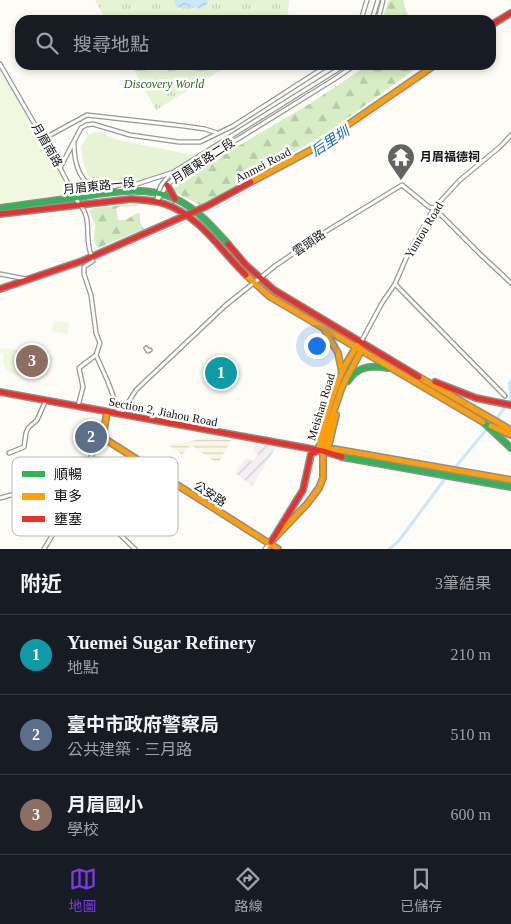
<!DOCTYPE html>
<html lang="zh-TW">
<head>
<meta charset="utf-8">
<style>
  :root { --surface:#171b24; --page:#242831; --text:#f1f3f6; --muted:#9ea1a6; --line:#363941; --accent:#7c3aed }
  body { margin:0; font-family:"Times New Roman","Noto Sans TC",serif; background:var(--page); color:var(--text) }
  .you { position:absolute; left:316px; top:345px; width:18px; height:18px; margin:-12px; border:4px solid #fff; border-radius:50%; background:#1a73e8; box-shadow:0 0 0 8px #1a73e833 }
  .badge { display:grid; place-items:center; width:32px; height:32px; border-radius:50%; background:var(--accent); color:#fff; font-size:16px; font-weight:700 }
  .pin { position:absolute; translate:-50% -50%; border:2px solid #fff; box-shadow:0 1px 5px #0006 }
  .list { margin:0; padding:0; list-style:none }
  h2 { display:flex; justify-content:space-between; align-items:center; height:65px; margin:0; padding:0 20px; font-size:21px }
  h2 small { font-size:16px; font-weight:400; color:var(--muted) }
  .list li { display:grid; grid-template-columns:32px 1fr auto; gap:15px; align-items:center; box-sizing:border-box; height:80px; padding:0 20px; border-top:1px solid var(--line) }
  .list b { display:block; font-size:19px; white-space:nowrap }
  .list p { margin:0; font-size:16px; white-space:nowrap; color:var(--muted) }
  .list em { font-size:16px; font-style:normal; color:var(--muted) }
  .icon { flex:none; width:28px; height:28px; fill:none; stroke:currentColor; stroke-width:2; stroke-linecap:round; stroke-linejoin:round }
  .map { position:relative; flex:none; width:511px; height:549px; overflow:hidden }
  .search { position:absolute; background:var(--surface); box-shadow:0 2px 8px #0003; left:15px; right:15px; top:15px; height:55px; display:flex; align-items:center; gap:12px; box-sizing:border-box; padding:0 18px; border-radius:15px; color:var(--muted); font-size:19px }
  .sheet { height:305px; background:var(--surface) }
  nav { display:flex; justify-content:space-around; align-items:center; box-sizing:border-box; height:70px; border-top:1px solid var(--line); background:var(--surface); font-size:14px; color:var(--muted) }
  nav a { display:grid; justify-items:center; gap:2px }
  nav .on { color:var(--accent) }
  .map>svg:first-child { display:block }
  .industrial { fill:url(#industrial-furrows) }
  .farmland { fill:url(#farmland-rules) }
  .grass { fill:#e6f4d5 }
  .forest { fill:url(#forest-firs) }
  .park { fill:url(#park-tufts) }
  .pitch { fill:#f0f8e0 }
  .water { fill:url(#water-waves) }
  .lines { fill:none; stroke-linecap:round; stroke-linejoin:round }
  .stream { stroke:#cbe8fa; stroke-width:1 }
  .canal { stroke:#cbe8fa; stroke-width:3 }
  .street-casing { stroke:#979795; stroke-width:5.5 }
  .fast-casing { stroke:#8e8d8b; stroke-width:8 }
  .slow-casing { stroke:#8e8d8b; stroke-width:8 }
  .jam-casing { stroke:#8e8d8b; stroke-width:8 }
  .street { stroke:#fffffe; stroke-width:3 }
  .fast { stroke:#30b455; stroke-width:5 }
  .slow { stroke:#ff9f0a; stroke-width:5 }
  .jam { stroke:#e5322d; stroke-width:5 }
  .labels { text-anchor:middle; stroke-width:5; stroke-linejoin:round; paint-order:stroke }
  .park-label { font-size:12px; font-style:italic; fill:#2b6f1a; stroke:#fff }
  .street-label { font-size:12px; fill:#111; stroke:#fff }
  .poi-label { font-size:12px; font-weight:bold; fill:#111; stroke:#fff; text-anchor:start }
  .water-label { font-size:14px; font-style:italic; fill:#0f67ae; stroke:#fff }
  .key { fill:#fff; stroke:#b8b8b8; stroke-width:1 }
  .key-label { font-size:14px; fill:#111 }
</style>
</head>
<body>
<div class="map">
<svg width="511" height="549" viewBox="0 0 511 549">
  <defs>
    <pattern id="industrial-furrows" width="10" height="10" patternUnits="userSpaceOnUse" patternTransform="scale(1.25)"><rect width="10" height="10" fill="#f5eff3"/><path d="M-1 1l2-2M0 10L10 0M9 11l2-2" fill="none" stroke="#d1cccf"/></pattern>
    <pattern id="farmland-rules" width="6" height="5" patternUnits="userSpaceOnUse" patternTransform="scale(1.25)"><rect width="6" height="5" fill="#faf8e3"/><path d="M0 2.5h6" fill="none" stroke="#d5d4c2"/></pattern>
    <pattern id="forest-firs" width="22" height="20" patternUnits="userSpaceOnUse" patternTransform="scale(1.25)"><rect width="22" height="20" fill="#d7edc3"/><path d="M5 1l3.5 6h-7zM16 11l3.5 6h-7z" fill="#b8caa6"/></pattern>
    <pattern id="park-tufts" width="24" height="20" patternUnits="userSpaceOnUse" patternTransform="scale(1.25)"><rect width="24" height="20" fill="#e6f4d5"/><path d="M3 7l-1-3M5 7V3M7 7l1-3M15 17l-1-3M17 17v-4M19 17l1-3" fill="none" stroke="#c4d0b6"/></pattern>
    <pattern id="water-waves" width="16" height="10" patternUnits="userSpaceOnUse" patternTransform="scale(1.25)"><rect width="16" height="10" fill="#cbe8fa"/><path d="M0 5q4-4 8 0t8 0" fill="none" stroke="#adc6d5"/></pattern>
  </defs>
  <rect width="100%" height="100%" fill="#fdfcf7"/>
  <polygon class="industrial" points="254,444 276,447 252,486 235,473 246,458 253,461 258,455 253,451 256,446"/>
  <polygon class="farmland" points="213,437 231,440 218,464 191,445 182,455 169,445"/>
  <g class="grass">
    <polygon points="99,131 117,140 198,156 172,171 116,189 103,187 92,180 88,175 83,161 81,147 88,135"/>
    <path d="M 11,355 L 41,360 L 44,363 C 45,380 19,371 9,368 C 3,364 5,357 11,355 Z"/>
  </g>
  <g class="forest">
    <polygon points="389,0 403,0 409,20 382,20"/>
    <polygon points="365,65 421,65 328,132 223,194 200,205 173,191 173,189 181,180 311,103 362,69"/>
    <polygon points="137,204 137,206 119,207 116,208 118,220 126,220 137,213 140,214 140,222 144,229 98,248 94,242 95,224 89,211 94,208"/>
  </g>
  <g class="park">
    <polygon points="95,0 289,0 287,20 106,20"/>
    <polygon points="131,65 229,65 156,110"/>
  </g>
  <g class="pitch">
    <polygon points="0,69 71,194 0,204"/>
    <polygon points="54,321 69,323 68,334 52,331"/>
    <path d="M 1,348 L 55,356 L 54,361 L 49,360 L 49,371 C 47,374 44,377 40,378 C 35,379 29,377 24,376 C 11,374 0,371 4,353 L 0,353 Z"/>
  </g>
  <polygon class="water" points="174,0 209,0 205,7 198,9 198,7 192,8 190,6 184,8 176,7"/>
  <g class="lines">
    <g class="stream">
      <polyline points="491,30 511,17"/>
      <polyline points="215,209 323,147 399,97 440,65"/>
      <polyline points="93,261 186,222"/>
      <polyline points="0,293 85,265"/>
      <polyline points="73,486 138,549"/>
    </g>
    <g class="canal">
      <polyline points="143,20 144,20"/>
      <polyline points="509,401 511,398 509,384 511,381"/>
      <polyline points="497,418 505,407"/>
      <polyline points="453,470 486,430"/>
      <polyline points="389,549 398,542 447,476"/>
    </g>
    <g class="street-casing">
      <g id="street">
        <polyline points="361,20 367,0"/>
        <polyline points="372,20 378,0"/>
        <polyline points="378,20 383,0"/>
        <path d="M 0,64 L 60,168 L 79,204 C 94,219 83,240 92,256"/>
        <polyline points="43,139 87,115 184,126 205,129 217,133"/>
        <path d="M 74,143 C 74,160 78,181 96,188 C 100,190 106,190 111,191"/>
        <polyline points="60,168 81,128 86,125 93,124 130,135 179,142 200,142 233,126 328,65"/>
        <polyline points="118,190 171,173"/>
        <path d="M 157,200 C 158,188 163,181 172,173 L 345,65"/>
        <polyline points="157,201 167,185 175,178 333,80 355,65"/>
        <polyline points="0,274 26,279"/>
        <polyline points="395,284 505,396"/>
        <polyline points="361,342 382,303 395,284 408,254 434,208 460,180 501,146 511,135"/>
        <polyline points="146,348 148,351 150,350"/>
        <polyline points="96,355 108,382 120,414"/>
        <polyline points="78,406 83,387 79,368 96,355 100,343 96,333 91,295 84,274 84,267 93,261"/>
        <polyline points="121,414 136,390 226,305 275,266 320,235 402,185 429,207 434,208 481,255 511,283"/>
        <polyline points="103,437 89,460 70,480 71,488 135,549"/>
        <polyline points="9,453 24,447 26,433 28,428 37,420 46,400"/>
        <polyline points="0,498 29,490 71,484"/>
        <polyline points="44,549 77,495"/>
        <polyline points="265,549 270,543"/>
      </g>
    </g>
    <g class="fast-casing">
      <g id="fast">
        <path d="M 0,208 C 24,205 49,201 73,198 C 106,193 144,184 176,199 C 197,209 213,227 228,244"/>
        <path d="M 348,381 C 358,366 371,365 388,368"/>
        <polyline points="483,422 511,448"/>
        <polyline points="342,457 511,487"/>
      </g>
    </g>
    <g class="slow-casing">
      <g id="slow">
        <polyline points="251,182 311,150 435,65"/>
        <polyline points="246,275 269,296 483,422"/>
        <polyline points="325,331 338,353 342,372"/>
        <polyline points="419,377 511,430"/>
        <polyline points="107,412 103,436 105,439 278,549"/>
        <polyline points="491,426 511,435"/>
        <polyline points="325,449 329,444 336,415"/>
        <path d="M 318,451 C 327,414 335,376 358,345"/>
        <polyline points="324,451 334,449 511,480"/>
        <polyline points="270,543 307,504 319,488 323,478 323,451 329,425 342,387 361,351 360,348"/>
      </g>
    </g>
    <g class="jam-casing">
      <g id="jam">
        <polyline points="491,25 511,13"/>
        <polyline points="167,185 175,199"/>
        <path d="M 0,214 L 131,199 C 143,200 154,200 165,204 C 200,216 221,251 246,275"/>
        <polyline points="228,244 246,265 274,290 419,377"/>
        <polyline points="0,289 82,261 207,206 251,182"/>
        <polyline points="435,382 476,398 511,405"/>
        <polyline points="0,392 323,451 342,457"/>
        <polyline points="271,542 303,490 311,454 317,451"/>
      </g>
    </g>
    <use href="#street" class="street"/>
    <use href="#fast" class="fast"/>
    <use href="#slow" class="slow"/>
    <use href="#jam" class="jam"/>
  </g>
  <defs>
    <g id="temple-pin" transform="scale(1.4375)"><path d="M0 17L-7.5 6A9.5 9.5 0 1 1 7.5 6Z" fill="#646362" stroke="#fff"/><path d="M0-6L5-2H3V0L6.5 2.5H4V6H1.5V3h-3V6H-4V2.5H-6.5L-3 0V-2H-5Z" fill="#fff"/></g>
  </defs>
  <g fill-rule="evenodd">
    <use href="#temple-pin" x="401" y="157"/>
  </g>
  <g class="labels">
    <g class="park-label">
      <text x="164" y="88">Discovery World</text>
    </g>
    <g class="street-label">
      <text transform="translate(47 145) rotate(60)" y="4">月眉南路</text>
      <text transform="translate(203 161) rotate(-33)" y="4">月眉東路二段</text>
      <text transform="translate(263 165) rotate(-28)" y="4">Anmei Road</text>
      <text transform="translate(99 186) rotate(-6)" y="4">月眉東路一段</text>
      <text transform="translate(424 230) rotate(-59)" y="4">Yuntou Road</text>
      <text transform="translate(309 243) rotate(-34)" y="4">雲頭路</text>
      <text transform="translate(321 407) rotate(-73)" y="4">Meishan Road</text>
      <text transform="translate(163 412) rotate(11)" y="4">Section 2, Jiahou Road</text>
      <text transform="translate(210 494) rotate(33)" y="4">公安路</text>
    </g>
    <g class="poi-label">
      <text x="420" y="161">月眉福德祠</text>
    </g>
    <g class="water-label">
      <text transform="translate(330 141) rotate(-33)" y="5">后里圳</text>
    </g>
  </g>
  <rect x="12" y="457" width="166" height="79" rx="8" class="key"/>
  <rect x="22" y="471" width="23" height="6" fill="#30b455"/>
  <rect x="22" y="493" width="23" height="7" fill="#ff9f0a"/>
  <rect x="22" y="516" width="23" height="6" fill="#e5322d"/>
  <g class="key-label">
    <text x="54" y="479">順暢</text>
    <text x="54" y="501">車多</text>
    <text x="54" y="524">壅塞</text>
  </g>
</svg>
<div class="you"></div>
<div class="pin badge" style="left:221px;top:373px;background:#0f9aa8">1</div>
<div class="pin badge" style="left:91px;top:437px;background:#5c6f8a">2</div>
<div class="pin badge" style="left:32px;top:361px;background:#8d6e63">3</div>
<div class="search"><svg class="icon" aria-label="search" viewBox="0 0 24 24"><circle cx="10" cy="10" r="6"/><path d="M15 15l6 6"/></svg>搜尋地點</div>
</div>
<section class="sheet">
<h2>附近<small>3筆結果</small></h2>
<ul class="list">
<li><span class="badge" style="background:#0f9aa8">1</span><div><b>Yuemei Sugar Refinery</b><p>地點</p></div><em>210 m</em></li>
<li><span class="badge" style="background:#5c6f8a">2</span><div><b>臺中市政府警察局</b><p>公共建築 · 三月路</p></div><em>510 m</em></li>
<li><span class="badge" style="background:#8d6e63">3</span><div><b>月眉國小</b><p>學校</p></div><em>600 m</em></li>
</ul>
</section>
<nav>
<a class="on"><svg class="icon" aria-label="map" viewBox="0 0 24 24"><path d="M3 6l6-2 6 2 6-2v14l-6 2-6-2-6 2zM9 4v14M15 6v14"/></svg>地圖</a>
<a><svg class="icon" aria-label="directions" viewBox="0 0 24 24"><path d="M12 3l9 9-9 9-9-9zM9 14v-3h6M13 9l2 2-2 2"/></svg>路線</a>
<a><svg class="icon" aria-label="saved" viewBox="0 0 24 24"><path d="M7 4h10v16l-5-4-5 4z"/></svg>已儲存</a>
</nav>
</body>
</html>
